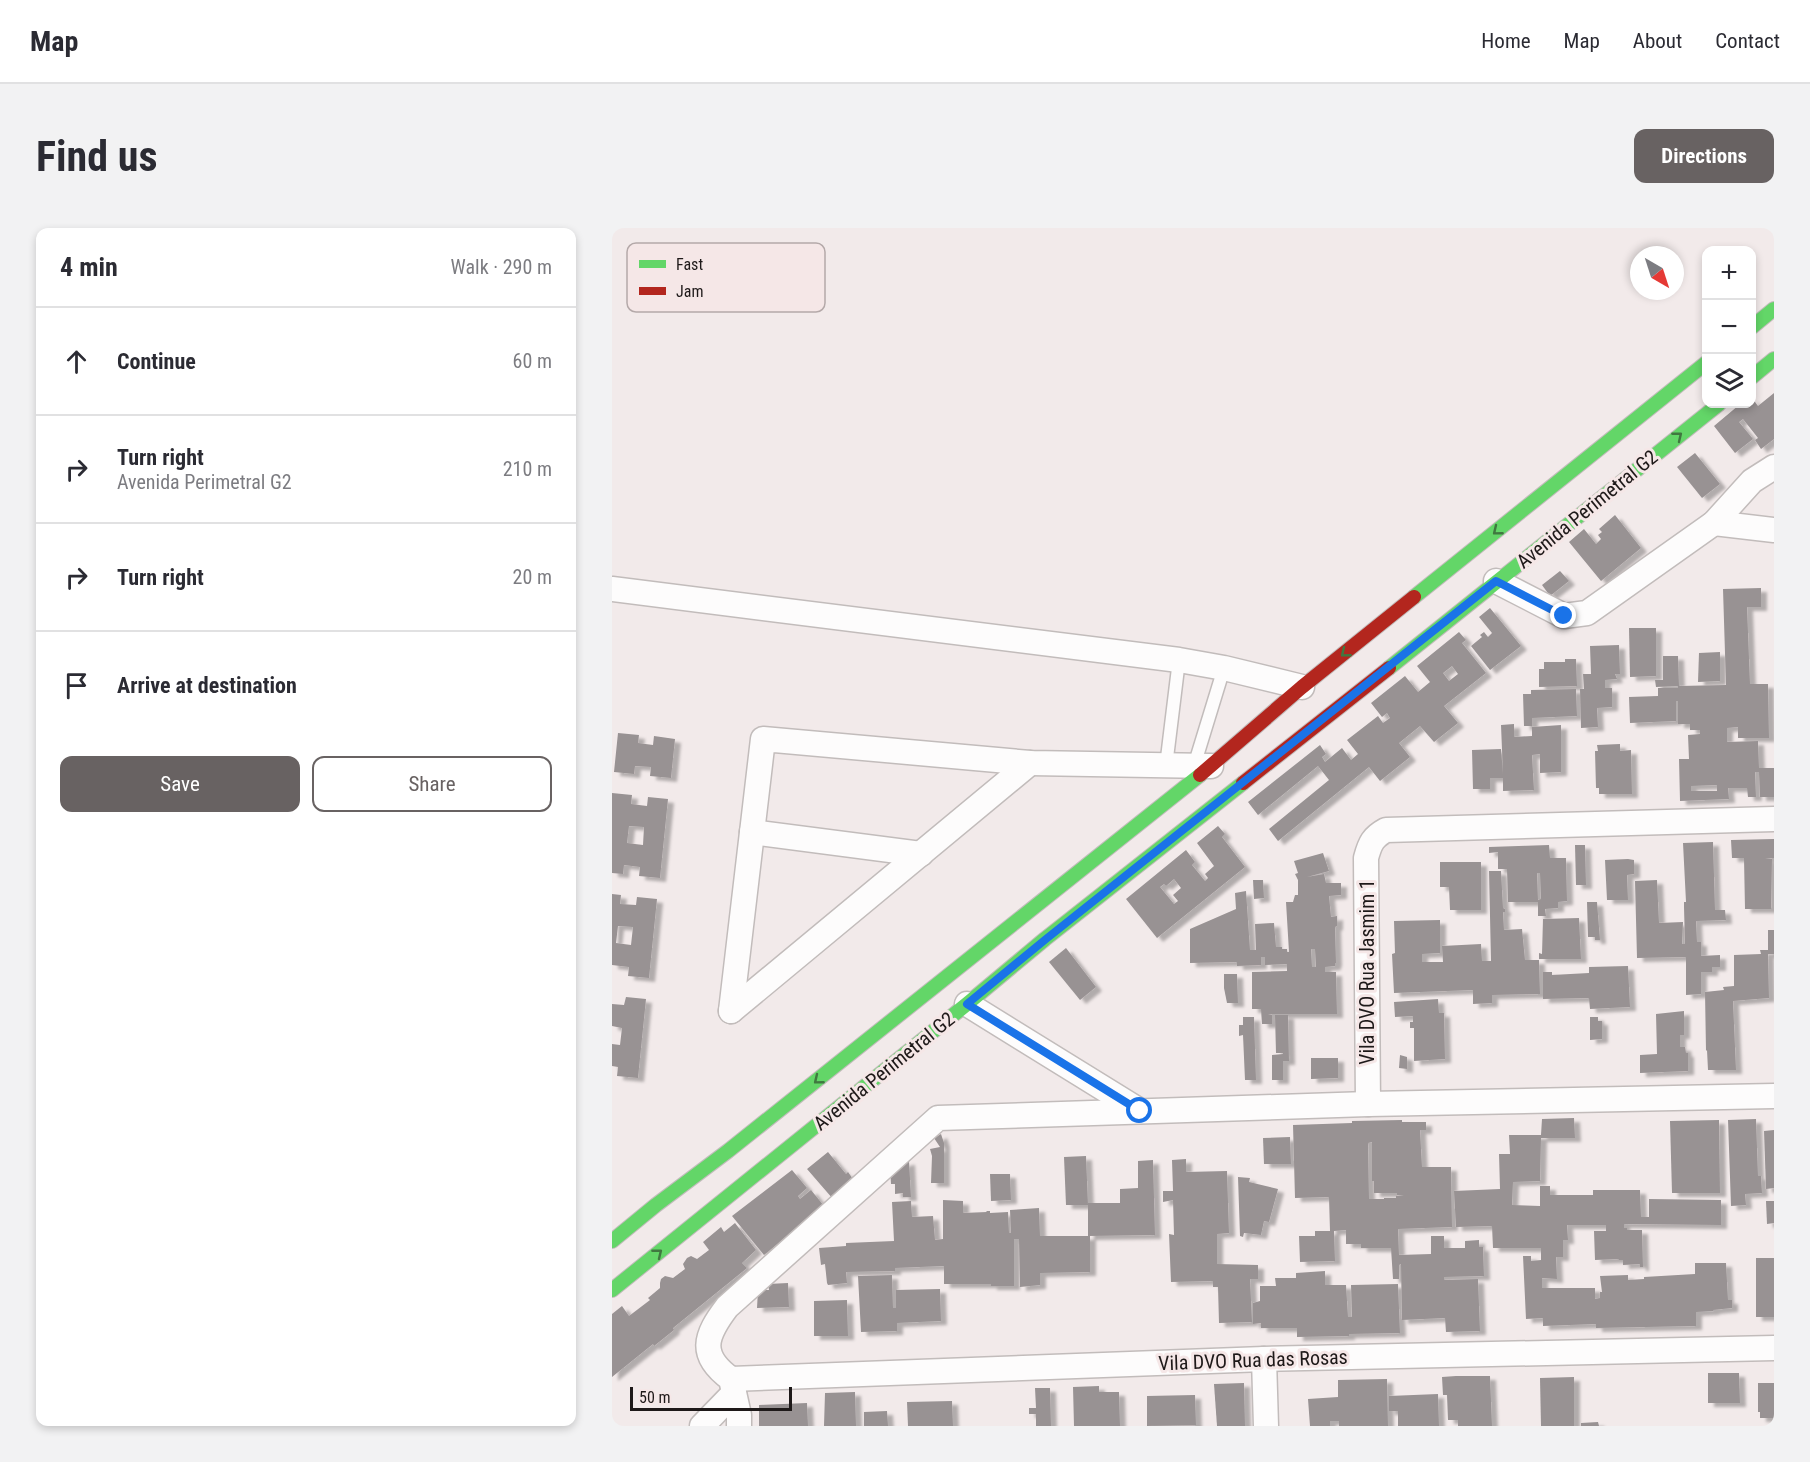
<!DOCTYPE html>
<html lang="en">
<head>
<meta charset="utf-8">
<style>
  :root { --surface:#fff; --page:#f2f2f3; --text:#2b2b33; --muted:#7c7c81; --line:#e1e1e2; --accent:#686262 }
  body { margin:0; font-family:"Roboto Condensed",sans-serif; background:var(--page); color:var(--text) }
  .controls { position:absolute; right:18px; top:18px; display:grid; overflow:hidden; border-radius:12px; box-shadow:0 3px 9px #0003 }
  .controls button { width:54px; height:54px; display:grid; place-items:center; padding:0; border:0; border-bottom:2px solid var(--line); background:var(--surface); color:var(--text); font:30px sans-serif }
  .compass { position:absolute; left:1018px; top:18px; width:54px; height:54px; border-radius:50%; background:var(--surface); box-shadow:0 3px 9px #0003; rotate:141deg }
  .scale { position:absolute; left:18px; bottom:15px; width:162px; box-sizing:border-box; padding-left:6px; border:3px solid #1e1919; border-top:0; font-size:16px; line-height:21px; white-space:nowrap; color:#1e1919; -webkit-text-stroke:4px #f5e7e7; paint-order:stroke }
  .stop { position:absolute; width:18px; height:18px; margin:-14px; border:4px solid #1a73e8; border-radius:50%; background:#fff }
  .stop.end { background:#1a73e8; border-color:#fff; box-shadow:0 2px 6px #0008 }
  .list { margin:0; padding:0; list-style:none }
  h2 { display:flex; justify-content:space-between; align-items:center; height:78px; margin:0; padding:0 24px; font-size:26px }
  h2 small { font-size:20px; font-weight:400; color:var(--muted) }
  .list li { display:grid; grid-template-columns:39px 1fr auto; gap:18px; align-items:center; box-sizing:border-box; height:108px; padding:0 24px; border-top:2px solid var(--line) }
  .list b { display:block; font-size:22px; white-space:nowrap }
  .list p { margin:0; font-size:20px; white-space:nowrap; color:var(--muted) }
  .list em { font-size:20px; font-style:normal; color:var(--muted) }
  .actions { display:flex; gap:12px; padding:18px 24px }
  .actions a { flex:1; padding:14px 0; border:2px solid var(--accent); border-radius:12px; text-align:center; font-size:21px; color:var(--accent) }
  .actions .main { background:var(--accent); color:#fff }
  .icon { flex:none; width:33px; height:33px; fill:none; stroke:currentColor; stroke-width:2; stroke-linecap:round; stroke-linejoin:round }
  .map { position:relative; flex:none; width:1162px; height:1198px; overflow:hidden; border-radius:12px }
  header { display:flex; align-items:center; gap:36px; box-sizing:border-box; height:84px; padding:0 30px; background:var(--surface); border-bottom:2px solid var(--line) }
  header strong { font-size:28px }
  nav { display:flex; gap:33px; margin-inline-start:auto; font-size:21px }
  .intro { display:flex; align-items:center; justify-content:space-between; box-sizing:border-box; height:144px; padding:0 36px }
  h1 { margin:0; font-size:42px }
  .button { padding:15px 27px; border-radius:12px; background:var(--accent); color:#fff; font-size:21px; font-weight:700 }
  main { display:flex; gap:36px; padding:0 36px }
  aside { flex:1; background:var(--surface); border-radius:12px; box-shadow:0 3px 9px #0003 }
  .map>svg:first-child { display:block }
  .building { fill:#989293; fill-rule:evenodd; filter:url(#shadow) }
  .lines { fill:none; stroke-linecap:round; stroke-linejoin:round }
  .lane-casing { stroke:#c2bcbb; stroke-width:15 }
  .street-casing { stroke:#c2bcbb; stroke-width:27 }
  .fast-casing { stroke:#c2bcbb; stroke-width:16 }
  .jam-casing { stroke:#c2bcbb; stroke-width:16 }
  .lane { stroke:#fdfcfc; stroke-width:12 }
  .street { stroke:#fdfcfc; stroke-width:24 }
  .fast { stroke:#63d668; stroke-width:14 }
  .jam { stroke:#b3261e; stroke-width:14 }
  .oneway { stroke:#407840 }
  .route { stroke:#1a73e8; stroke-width:8 }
  .labels { text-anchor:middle; stroke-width:6; stroke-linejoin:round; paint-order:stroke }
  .street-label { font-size:20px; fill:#1e1919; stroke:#f5e7e7 }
  .key { fill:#f5e7e7; stroke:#b4a9a9; stroke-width:1.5 }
  .key-label { font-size:16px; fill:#1e1919 }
</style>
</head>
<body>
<header>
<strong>Map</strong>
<nav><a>Home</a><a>Map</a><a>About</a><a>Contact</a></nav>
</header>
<div class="intro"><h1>Find us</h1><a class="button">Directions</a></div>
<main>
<aside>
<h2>4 min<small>Walk · 290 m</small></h2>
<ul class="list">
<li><svg class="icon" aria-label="ahead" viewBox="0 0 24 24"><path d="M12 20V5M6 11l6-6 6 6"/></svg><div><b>Continue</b></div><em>60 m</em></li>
<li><svg class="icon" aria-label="right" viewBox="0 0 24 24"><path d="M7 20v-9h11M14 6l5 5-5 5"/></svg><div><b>Turn right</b><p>Avenida Perimetral G2</p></div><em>210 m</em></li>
<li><svg class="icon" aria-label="right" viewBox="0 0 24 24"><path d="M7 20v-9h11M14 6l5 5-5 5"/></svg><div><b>Turn right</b></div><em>20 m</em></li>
<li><svg class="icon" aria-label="arrive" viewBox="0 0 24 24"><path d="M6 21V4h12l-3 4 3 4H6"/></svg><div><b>Arrive at destination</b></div></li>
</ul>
<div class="actions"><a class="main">Save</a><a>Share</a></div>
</aside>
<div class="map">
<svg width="1162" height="1198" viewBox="0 0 1162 1198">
  <defs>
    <filter id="shadow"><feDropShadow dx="6" dy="4" stdDeviation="1.5" flood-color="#0004"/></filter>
  </defs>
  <rect width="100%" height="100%" fill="#f2eaea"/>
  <g class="building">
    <polygon points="1162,165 1162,211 1149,221 1143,212 1146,210 1131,191 1127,194 1141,211 1123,225 1102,198 1127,177 1128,179 1133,176 1140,176 1140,170 1146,178"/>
    <polygon points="1083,225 1108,256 1090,270 1065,239"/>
    <polygon points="1003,287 1029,320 989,353 957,314 972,301 984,316 989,311 986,307 990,304 987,301"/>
    <polygon points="948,343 957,353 938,368 930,357"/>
    <path d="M 1149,360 L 1149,379 L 1135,379 L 1138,456 L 1156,456 L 1157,510 L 1126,510 L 1126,499 L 1115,500 L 1115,514 L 1146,513 L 1147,540 L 1162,540 L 1162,569 L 1148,569 L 1147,544 L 1143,544 L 1144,569 L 1136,569 L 1135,560 L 1116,560 L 1117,571 L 1068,573 L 1067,531 L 1077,531 L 1076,507 L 1088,506 L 1088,502 L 1078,502 L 1078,496 L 1066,496 L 1066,473 L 1064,473 L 1064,493 L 1018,495 L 1017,469 L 1046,468 L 1046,460 L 1066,460 L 1066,458 L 1044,459 L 1043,452 L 1051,452 L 1051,428 L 1066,428 L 1067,458 L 1114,457 L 1111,361 ZM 1105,557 L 1105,563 L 1079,563 L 1079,558 Z"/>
    <polygon points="878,380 909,418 878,442 859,418 870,409 868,407 872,404 876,409 880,405 867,389"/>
    <polygon points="1017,400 1044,400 1044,448 1018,449"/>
    <path d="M 847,404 L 854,412 L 850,415 L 874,445 L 832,478 L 846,495 L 822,514 L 808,498 L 787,515 L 798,529 L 768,553 L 757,539 L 666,613 L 657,601 L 717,552 L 706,538 L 646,587 L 636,574 L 708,517 L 714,526 L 710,529 L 713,534 L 730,520 L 739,532 L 746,526 L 735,512 L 766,488 L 771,495 L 778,490 L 775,485 L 770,489 L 759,475 L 793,448 L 806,464 L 818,454 L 805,438 ZM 840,438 L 846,446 L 837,453 L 831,445 Z"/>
    <polygon points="1007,417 1008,446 1003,446 1005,451 993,452 993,460 1000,460 1000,479 985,480 986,499 969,500 968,461 972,461 971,446 979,446 978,418"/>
    <polygon points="1108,424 1108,453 1086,454 1087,425"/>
    <polygon points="953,431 964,431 965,458 927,459 927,441 932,441 932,434 953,434"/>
    <polygon points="964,461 965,488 920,490 920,498 912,498 911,466 919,466 919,462"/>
    <polygon points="902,496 902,509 920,508 920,499 949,497 949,544 928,545 928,526 920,527 922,562 891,563 891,550 878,550 878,561 861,561 860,522 889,521 891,546 889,497"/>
    <polygon points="6,505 27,507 26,515 41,517 42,508 63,511 59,550 38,548 39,539 23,538 22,546 2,544"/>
    <polygon points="1008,516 1008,523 1019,522 1020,566 987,566 987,560 984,560 983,523 986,523 985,517"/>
    <path d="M 0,565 L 20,567 L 19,576 L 35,578 L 36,569 L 56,571 L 48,650 L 27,648 L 28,639 L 12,637 L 11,646 L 0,645 ZM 17,598 L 32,599 L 31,617 L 15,615 Z"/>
    <path d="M 606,598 L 613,606 L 610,609 L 633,639 L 545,710 L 514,671 L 574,622 L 583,634 L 580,637 L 593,653 L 596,650 L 593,646 L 602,638 L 585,615 ZM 562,651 L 569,660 L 561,667 L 566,673 L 562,676 L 548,659 L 552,656 L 554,658 Z"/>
    <polygon points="1162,611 1162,630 1153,630 1160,631 1159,681 1133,681 1132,630 1120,630 1119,612"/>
    <polygon points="1101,614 1103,682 1113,682 1114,692 1084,693 1085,714 1089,714 1089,728 1108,727 1108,739 1100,739 1100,744 1089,744 1089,766 1074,767 1074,729 1025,730 1023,653 1045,652 1047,695 1071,694 1070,716 1073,716 1072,679 1072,674 1074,674 1071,615"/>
    <path d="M 937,617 L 938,630 L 954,630 L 955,673 L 946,674 L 946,680 L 933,681 L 934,688 L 926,688 L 926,674 L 896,674 L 895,641 L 886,641 L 886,624 L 877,625 L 877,619 ZM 925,645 L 928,645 L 929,671 L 926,672 Z"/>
    <polygon points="963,617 973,617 974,657 964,657"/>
    <path d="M 711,625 L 717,643 L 695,649 L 712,646 L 714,655 L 729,655 L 729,667 L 717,668 L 719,689 L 725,688 L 725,698 L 723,699 L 724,735 L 723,735 L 723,738 L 713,739 L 713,744 L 724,744 L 725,786 L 656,786 L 660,787 L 660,796 L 650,796 L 649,781 L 640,781 L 640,744 L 675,743 L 675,736 L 653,737 L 653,729 L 649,729 L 649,737 L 625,738 L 625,734 L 578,735 L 578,701 L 624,681 L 623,665 L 634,663 L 638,722 L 644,722 L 643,696 L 662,695 L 664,719 L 670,719 L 670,721 L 675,721 L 675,724 L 677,724 L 674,674 L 681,674 L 683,667 L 686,667 L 686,652 L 683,646 L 686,645 L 682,633 ZM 699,721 L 703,721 L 704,739 L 700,739 Z"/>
    <polygon points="1016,631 1022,632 1022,646 1015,647 1016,672 995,672 993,632"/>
    <polygon points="828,634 869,634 869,682 838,682 837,659 828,659"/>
    <polygon points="877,643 889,643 891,680 893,681 893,684 891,684 892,702 910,701 913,732 927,732 928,766 880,767 880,775 861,776 861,762 782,765 780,726 783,725 782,693 828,692 828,725 810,726 810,734 831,734 830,718 869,716 870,733 879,733"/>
    <polygon points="641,652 651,652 652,670 642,671"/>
    <path d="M 0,666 L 9,667 L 8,676 L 24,677 L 25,669 L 45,671 L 37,750 L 16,748 L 17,739 L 0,737 ZM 6,698 L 21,699 L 19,717 L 4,715 Z"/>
    <polygon points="975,674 985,674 988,712 983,712 983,709 976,709"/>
    <polygon points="967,690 969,731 927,731 927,725 930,726 931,691"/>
    <polygon points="1156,702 1162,702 1162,726 1156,726 1157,770 1121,773 1124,842 1096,842 1095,822 1094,823 1093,764 1112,762 1111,759 1122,758 1122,727 1149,726 1148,722 1156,722"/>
    <polygon points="454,720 484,759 468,772 437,734"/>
    <polygon points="1016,738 1018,779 978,781 977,770 931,771 931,744 940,744 940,747 977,745 977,739"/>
    <polygon points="612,746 625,746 626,775 615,775 612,760"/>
    <polygon points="14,769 34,771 26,850 5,848 6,839 0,838 0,816 8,817 10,800 0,798 0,776 12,777"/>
    <polygon points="826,771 827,785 832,785 833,831 802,833 802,800 798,800 798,794 801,794 801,788 783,789 782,774"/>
    <polygon points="1072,783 1072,807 1068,807 1068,819 1073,819 1074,825 1076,825 1076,843 1028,845 1028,827 1045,826 1044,786"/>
    <polygon points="663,787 676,787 677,833 671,833 671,852 660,852 660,827 671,826 671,825 664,825"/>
    <polygon points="631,789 642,789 644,852 633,852 631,807 627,808 627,797 631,797"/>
    <polygon points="978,789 986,789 986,793 990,793 990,811 978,812"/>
    <polygon points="788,827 795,829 795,841 787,840"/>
    <polygon points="699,830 726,830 726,850 699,851"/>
    <polygon points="962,890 963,910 929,910 928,953 901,954 900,977 928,978 928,958 938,958 938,967 981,967 981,962 1028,962 1029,989 1037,989 1037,971 1109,972 1109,997 1012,996 1012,1000 1015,1000 1015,1002 1030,1002 1031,1039 1028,1039 1028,1036 1011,1037 1011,1032 1007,1032 1006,1031 983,1032 982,1003 994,1003 994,997 955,997 956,1012 951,1012 951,1029 944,1029 945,1051 930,1050 930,1060 983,1060 983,1071 988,1070 988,1064 990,1064 988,1048 1016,1047 1016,1052 1032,1051 1032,1049 1083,1046 1083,1035 1114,1035 1116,1072 1120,1072 1120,1080 1101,1082 1102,1083 1084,1084 1084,1098 984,1100 984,1096 931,1098 931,1090 914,1091 911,1028 919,1028 919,1033 929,1032 929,1020 881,1020 880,998 844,999 842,963 888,961 887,926 898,926 897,907 929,907 930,891"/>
    <polygon points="1144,891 1146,948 1149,948 1150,965 1133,966 1134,977 1119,978 1116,892"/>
    <path d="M 790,892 L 790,894 L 814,894 L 814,902 L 808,902 L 810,939 L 839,939 L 840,999 L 786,1001 L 787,1027 L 819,1026 L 819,1008 L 832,1008 L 832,1020 L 853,1020 L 853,1013 L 867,1012 L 867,1019 L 871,1019 L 872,1048 L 832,1049 L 832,1052 L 866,1051 L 868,1103 L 834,1104 L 833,1090 L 790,1092 L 789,1036 L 787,1037 L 787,1051 L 781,1051 L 779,1020 L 749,1020 L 749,1016 L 734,1016 L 734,1002 L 722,1003 L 723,1033 L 688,1034 L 687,1008 L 703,1008 L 703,1003 L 718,1003 L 717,969 L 683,970 L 681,897 L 740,895 L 740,893 ZM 760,914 L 760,953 L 762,953 L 762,965 L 785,965 L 785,967 L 792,968 L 784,968 L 784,970 L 772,970 L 772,971 L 757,971 L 756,915 Z"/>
    <polygon points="1107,892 1108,965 1060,965 1058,893"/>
    <polygon points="1162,902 1162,960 1154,961 1152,903"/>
    <polygon points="329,906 332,915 332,955 319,955 320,928 318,921 328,919 322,910"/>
    <polygon points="678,909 679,936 652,936 651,910"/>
    <polygon points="216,924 234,946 236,944 243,954 221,971 195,941"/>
    <polygon points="474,928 476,977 454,977 452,929"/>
    <polygon points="574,931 574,944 615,943 617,1005 605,1006 605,1036 646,1037 646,1051 638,1051 640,1094 607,1095 606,1059 601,1059 601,1053 559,1054 557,1006 562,1007 561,972 551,974 551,963 561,963 560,932"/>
    <polygon points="541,932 543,1007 476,1008 476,975 508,975 508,961 526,960 526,933"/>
    <polygon points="295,933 297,933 299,969 291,969 291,965 283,966 283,956 279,956 278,939"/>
    <polygon points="180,942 195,960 186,968 188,971 199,962 212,978 152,1027 120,988"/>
    <polygon points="378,946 398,946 399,972 379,973"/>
    <polygon points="626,949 638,950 637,954 666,961 657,994 652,993 649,1007 632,1005 631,1009 628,1008"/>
    <polygon points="331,972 351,973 351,985 375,984 374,983 378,983 378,985 396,984 397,1005 399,1005 398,982 427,980 428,1008 478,1008 478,1044 428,1045 428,1057 408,1059 407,1011 402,1011 402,1058 379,1058 379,1056 332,1056 332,1038 283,1040 283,1043 234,1044 235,1055 216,1057 215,1055 213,1036 209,1037 207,1020 234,1018 234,1015 282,1013 280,974 299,973 300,989 321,988 323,1012 331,1011"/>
    <polygon points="1154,973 1162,973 1162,995 1155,996"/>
    <polygon points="123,995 144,1022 130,1035 135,1040 61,1100 62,1102 42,1118 41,1116 0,1149 0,1086 10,1078 17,1088 38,1072 36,1070 48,1060 48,1055 49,1051 53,1048 61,1050 73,1041 71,1036 75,1030 79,1028 85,1031 97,1022 91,1014 109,999 112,1004"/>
    <rect x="1144" y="1030" width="18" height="59"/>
    <polygon points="713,1043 713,1057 734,1057 736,1089 740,1089 739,1057 786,1056 788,1105 737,1106 737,1108 685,1109 685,1100 649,1100 649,1095 641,1096 641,1075 648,1073 648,1058 664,1058 663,1050 684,1050 684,1045"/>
    <polygon points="280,1047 281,1080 284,1080 284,1062 328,1061 329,1093 285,1095 285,1103 249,1104 246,1048"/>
    <polygon points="176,1055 177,1079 145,1080 146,1062 157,1062 156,1056"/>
    <polygon points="235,1072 236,1108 202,1108 202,1073"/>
    <polygon points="1096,1145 1127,1145 1128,1175 1096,1175"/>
    <polygon points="844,1148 878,1148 880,1198 846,1198 846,1192 836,1192 835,1167 831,1167 830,1149"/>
    <polygon points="962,1149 962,1198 929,1198 928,1150"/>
    <polygon points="775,1151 776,1198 727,1198 727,1193 718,1193 718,1198 698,1198 696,1171 726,1169 726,1152"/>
    <polygon points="632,1155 633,1198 605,1198 602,1156"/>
    <polygon points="1146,1155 1162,1155 1162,1190 1148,1190 1148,1184 1146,1184"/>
    <polygon points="487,1158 487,1164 507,1164 508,1198 462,1198 461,1159"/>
    <polygon points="423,1160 438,1160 439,1198 424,1198 424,1186 417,1186 417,1180 424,1180"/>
    <polygon points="243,1164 244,1198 212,1198 213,1165"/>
    <polygon points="826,1166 827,1198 786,1198 786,1183 777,1183 777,1168"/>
    <polygon points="583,1167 584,1197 535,1198 535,1168"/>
    <polygon points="340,1173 341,1198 296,1198 295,1174"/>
    <polygon points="195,1175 196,1198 147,1198 147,1177"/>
    <polygon points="275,1183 276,1198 252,1198 252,1184"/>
    <polygon points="986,1194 987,1198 969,1198 969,1195"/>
  </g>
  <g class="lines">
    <g class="lane-casing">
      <g id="lane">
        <polyline points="554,538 567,432"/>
        <polyline points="582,538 612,440"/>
      </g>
    </g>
    <g class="street-casing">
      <g id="street">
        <polyline points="1102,295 1162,302"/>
        <polyline points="884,353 952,388 975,385 1102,295 1140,253 1162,239"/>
        <polyline points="0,361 567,432 612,440 690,459"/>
        <path d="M 1162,591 L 774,602 C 761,609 758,615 754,630 L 756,876 L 1162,868"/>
        <polyline points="140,604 309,626"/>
        <polyline points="355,776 528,883"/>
        <polyline points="119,783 151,511 418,535 599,538"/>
        <polyline points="119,783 418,535"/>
        <polyline points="652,1131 654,1198"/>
        <polyline points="119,1151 652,1131 1162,1120"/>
        <polyline points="90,1198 122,1165"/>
        <path d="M 127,1198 L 127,1187 L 119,1151 C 86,1127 93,1108 115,1079 L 326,890 L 756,876"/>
      </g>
    </g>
    <g class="fast-casing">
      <g id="fast">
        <polyline points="1140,99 1162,81"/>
        <polyline points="1140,149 1162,131"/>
        <polyline points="802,369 1094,135"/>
        <polyline points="777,440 1107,176"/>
        <polyline points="0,1013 44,977 116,923 588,547"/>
        <polyline points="0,1062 355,776 433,711 631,555"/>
      </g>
    </g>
    <g class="jam-casing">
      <g id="jam">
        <polyline points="588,547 690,459 802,369"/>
        <polyline points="631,555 777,440"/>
      </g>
    </g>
    <use href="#lane" class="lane"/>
    <use href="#street" class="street"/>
    <use href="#fast" class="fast"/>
    <use href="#jam" class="jam"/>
  </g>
  <defs><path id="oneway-chevron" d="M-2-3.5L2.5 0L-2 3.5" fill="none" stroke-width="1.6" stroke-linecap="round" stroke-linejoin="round" transform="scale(1.5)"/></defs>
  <g class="oneway">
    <use href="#oneway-chevron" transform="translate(1066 208) rotate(-39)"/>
    <use href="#oneway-chevron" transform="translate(885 303) rotate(141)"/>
    <use href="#oneway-chevron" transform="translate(733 425) rotate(141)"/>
    <use href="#oneway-chevron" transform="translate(206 852) rotate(141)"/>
    <use href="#oneway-chevron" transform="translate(46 1025) rotate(-39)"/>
  </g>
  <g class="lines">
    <polyline class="route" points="528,883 355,776 434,711 884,353 952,388"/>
  </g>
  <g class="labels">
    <g class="street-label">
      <text transform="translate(975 281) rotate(-39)" y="7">Avenida Perimetral G2</text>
      <text transform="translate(755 744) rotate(-90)" y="7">Vila DVO Rua Jasmim 1</text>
      <text transform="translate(272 843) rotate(-39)" y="7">Avenida Perimetral G2</text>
      <text transform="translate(641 1132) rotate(-2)" y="7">Vila DVO Rua das Rosas</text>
    </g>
  </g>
  <rect x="15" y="15" width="198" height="69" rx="9" class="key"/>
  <rect x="27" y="32" width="27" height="8" fill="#63d668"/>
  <rect x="27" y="59" width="27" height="8" fill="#b3261e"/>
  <g class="key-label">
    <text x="64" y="42">Fast</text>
    <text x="64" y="69">Jam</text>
  </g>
</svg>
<div class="controls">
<button>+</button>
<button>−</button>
<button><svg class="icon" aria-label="layers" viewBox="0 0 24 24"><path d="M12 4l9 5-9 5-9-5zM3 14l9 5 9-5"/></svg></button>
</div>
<svg class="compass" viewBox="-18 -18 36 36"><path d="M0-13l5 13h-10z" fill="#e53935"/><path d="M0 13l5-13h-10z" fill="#7c7c81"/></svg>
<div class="scale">50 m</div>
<div class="stop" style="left:528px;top:883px"></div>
<div class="stop end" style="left:952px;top:388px"></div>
</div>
</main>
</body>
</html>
